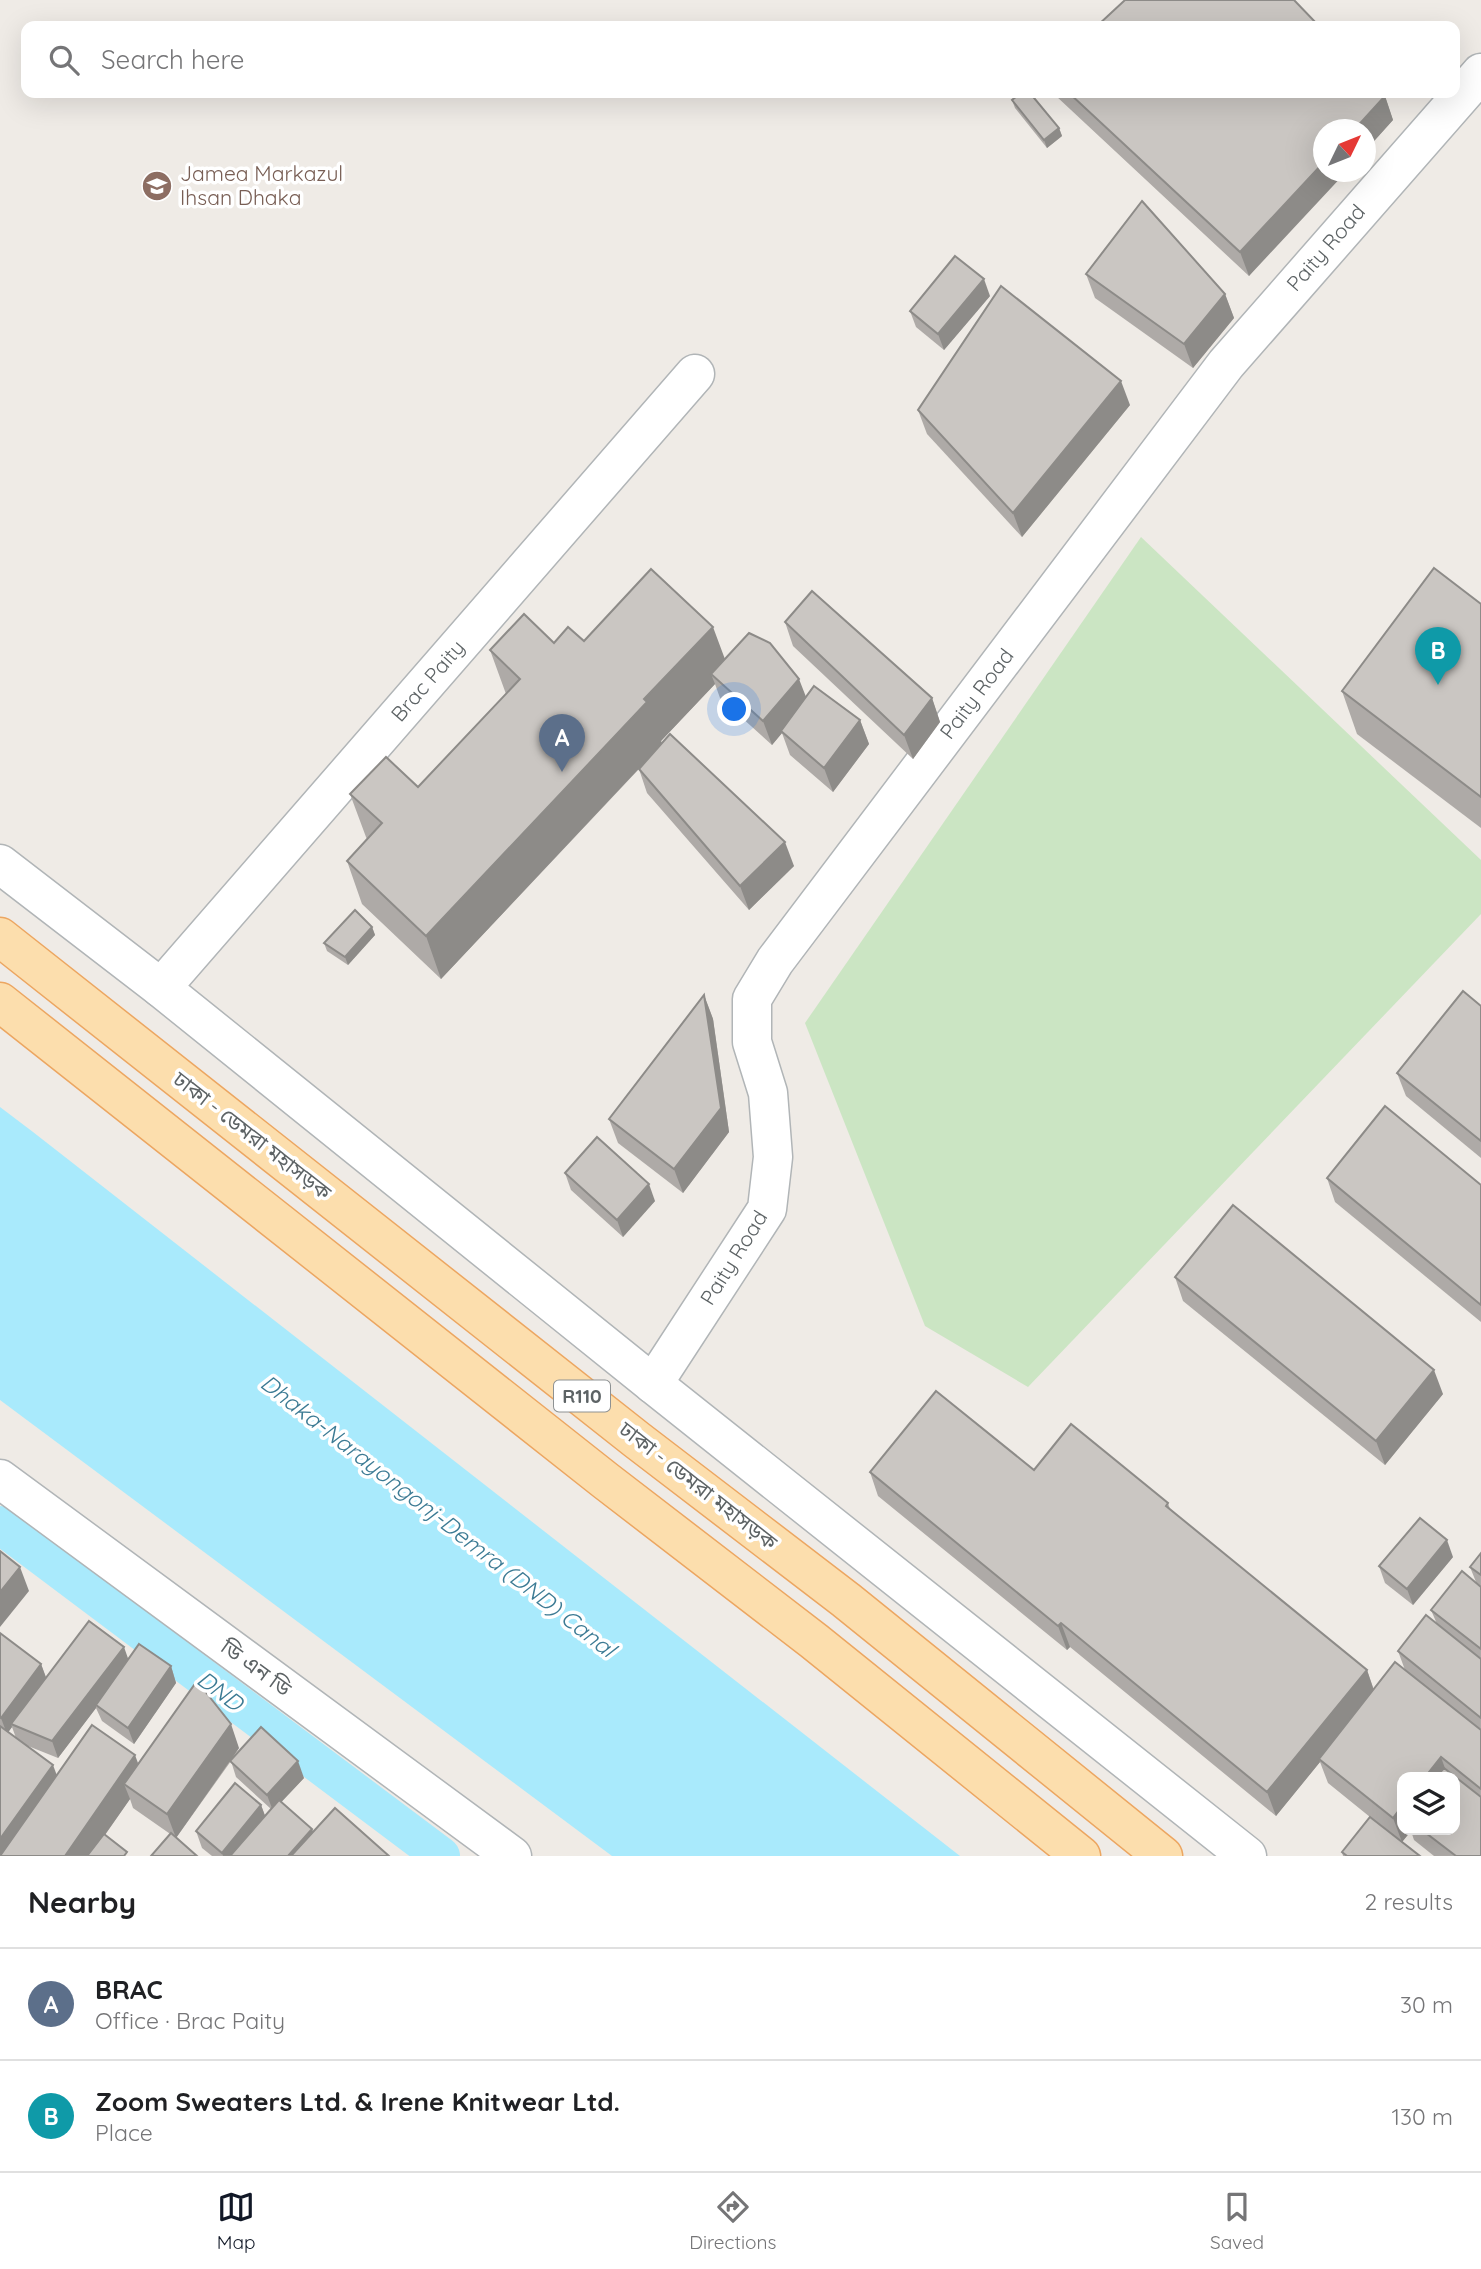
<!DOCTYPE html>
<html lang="en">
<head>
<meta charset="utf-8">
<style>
  :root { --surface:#fff; --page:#f6f6f6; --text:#202124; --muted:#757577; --line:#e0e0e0; --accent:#111827 }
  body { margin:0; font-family:Quicksand,"Noto Sans Bengali",sans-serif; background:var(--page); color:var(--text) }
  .controls { position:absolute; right:21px; bottom:21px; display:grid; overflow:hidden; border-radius:14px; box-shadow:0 7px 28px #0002 }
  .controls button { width:63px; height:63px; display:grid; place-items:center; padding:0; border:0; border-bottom:2px solid var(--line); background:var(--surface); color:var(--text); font:35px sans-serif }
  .compass { position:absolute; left:1313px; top:119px; width:63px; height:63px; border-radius:50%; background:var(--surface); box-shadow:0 7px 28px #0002; rotate:47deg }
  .you { position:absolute; left:735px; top:710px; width:24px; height:24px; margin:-18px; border:5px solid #fff; border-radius:50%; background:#1a73e8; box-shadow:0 0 0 10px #1a73e833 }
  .badge { display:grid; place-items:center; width:46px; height:46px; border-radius:50%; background:var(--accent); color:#fff; font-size:23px; font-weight:700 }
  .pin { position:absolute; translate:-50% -58px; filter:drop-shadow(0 2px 4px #0008) }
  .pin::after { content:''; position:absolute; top:37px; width:24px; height:21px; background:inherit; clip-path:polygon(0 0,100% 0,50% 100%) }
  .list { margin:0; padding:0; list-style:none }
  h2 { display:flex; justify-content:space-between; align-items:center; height:91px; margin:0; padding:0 28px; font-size:30px }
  h2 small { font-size:23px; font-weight:400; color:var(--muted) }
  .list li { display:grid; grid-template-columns:46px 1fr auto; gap:21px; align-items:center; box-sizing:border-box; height:112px; padding:0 28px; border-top:2px solid var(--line) }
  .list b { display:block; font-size:26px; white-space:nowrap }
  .list p { margin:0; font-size:23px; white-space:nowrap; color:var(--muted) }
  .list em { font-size:23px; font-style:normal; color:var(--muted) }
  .icon { flex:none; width:38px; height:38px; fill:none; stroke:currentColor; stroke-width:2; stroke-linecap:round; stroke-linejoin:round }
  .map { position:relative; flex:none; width:1481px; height:1856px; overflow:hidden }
  .search { position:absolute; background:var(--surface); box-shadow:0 7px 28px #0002; left:21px; right:21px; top:21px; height:77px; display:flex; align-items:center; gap:18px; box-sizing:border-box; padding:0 24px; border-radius:14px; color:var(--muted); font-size:26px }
  .sheet { height:315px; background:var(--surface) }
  nav { display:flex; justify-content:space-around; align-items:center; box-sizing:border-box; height:98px; border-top:2px solid var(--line); background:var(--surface); font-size:19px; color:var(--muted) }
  nav a { display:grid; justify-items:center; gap:4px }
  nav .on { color:var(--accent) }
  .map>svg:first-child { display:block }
  .green { fill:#cbe5c3 }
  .water { fill:#a9eafc }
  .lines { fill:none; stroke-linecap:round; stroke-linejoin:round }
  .canal { stroke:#a9eafc; stroke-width:38 }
  .minor-casing { stroke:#b1b5b7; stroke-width:41 }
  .primary-casing { stroke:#eca661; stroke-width:41 }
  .minor { stroke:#fff; stroke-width:38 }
  .primary { stroke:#fcdead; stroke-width:38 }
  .wall { fill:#aeaaa7; fill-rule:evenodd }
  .shaded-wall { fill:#8d8b88 }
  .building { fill:#cac6c2; stroke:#8d8b88; stroke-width:2 }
  .labels { text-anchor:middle; stroke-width:7; stroke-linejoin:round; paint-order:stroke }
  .shield { fill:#fff; stroke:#8e9293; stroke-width:2 }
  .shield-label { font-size:19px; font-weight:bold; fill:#5d6365 }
  .education-label { font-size:21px; fill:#785e54; stroke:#fff; text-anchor:start }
  .street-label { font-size:21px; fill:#5d6365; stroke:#fff }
  .water-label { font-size:23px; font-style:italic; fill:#3c7b94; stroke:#fff }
</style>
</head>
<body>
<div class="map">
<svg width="1481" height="1856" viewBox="0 0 1481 1856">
  <rect width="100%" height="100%" fill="#efebe6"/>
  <polygon class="green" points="1141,537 1481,860 1481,914 1028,1387 925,1326 805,1023"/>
  <polygon class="water" points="0,1107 33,1132 960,1856 612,1856 0,1400"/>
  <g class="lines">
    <polyline class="canal" points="0,1525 441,1856"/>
    <g class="minor-casing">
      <g id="minor">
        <polyline points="0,864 161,988 653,1384 1247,1856"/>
        <polyline points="161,988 695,374"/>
        <polyline points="653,1384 767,1209 773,1157 768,1093 752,1042 752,999 775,961 1226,364 1481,73"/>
        <polyline points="0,1479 512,1856"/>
      </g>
    </g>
    <g class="primary-casing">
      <g id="primary">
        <polyline points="0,937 637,1440 846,1600 1163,1856"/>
        <polyline points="0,1002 606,1481 814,1641 1081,1856"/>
      </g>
    </g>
    <use href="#minor" class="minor"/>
    <use href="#primary" class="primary"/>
  </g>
  <g class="wall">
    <polygon points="1054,93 1382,93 1385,96 1393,120 1366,150 1366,130 1249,276 1056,96"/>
    <polygon points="1012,100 1059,128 1062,136 1047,148 1015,108"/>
    <polygon points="1086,274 1225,294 1234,318 1193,368 1095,298"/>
    <polygon points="990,296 944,350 916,327 910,311"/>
    <polygon points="1130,405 1022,537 927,434 918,410"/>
    <polygon points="1481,604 1481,828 1357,734 1342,691"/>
    <polygon points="785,622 932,698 940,722 913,759 793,646"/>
    <polygon points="584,641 725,660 806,697 860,720 869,744 833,792 790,755 782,733 772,745 720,698 715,684 661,741 662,743 794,866 749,910 647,793 639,769 441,979 362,904 347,861 367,839 366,837 350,794 418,787 506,694 490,650 554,643"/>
    <polygon points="372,927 375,935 348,965 327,951 324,943"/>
    <polygon points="704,995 713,1019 729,1132 683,1193 618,1143 609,1119"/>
    <polygon points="1481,1006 1481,1158 1406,1096 1397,1073"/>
    <polygon points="565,1173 655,1201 623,1237 571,1190"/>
    <polygon points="1327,1178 1481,1185 1481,1322 1335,1202"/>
    <polygon points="1175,1277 1443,1394 1385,1465 1183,1301"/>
    <path d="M 1034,1470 L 1168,1503 L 1170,1509 L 1367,1670 L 1374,1690 L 1405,1670 L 1398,1651 L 1437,1624 L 1431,1610 L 1476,1582 L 1470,1567 L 1481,1553 L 1481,1856 L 1434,1856 L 1414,1840 L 1411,1831 L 1402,1842 L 1420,1856 L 1343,1856 L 1342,1852 L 1370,1817 L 1328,1783 L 1320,1762 L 1276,1816 L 1070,1647 L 1067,1650 L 878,1496 L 870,1472 ZM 1402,1777 L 1455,1830 L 1402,1830 Z"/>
    <polygon points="1453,1557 1413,1605 1385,1583 1379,1566"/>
    <path d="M 0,1633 L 41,1664 L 46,1678 L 128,1659 L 171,1666 L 176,1683 L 134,1744 L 102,1721 L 96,1708 L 58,1758 L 23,1744 L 57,1775 L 138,1764 L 239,1748 L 231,1760 L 304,1778 L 281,1802 L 312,1829 L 313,1832 L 389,1856 L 212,1856 L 202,1848 L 196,1831 L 261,1805 L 265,1816 L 271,1809 L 236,1777 L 231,1761 L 176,1838 L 133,1808 L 130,1799 L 105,1835 L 0,1856 ZM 12,1727 L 16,1738 L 8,1732 Z"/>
  </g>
  <g class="shaded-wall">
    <polygon points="1385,96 1393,120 1366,150 1366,130 1354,130"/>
    <polygon points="1059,128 1062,136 1047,148 1044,140"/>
    <polygon points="1324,162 1324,172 1346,172 1249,276 1240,252"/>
    <polygon points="984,279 990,296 944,350 938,334"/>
    <polygon points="1225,294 1234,318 1193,368 1184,344"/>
    <polygon points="1121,381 1130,405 1022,537 1013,513"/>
    <polygon points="713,627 729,670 711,674 715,684 661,741 662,744 441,979 426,936 644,699"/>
    <polygon points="799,679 808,702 781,731 782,733 772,745 763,721"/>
    <polygon points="932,698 940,722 913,759 904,735"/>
    <polygon points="860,720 869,744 833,792 824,768"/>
    <polygon points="785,842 794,866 749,910 740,886"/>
    <polygon points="372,927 375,935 348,965 345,957"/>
    <polygon points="704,995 713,1019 729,1132 683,1193 674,1169"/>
    <polygon points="649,1184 655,1201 623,1237 617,1220"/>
    <polygon points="1434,1370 1443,1394 1385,1465 1376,1441"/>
    <polygon points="1447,1540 1453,1557 1413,1605 1407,1589"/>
    <polygon points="20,1567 29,1591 0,1627 0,1592"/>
    <polygon points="1061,1623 1070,1647 1067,1650 1058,1626"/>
    <polygon points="124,1647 130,1664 96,1705 96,1708 58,1758 52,1741"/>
    <polygon points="41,1664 47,1680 11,1724 12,1727 7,1734 1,1718"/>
    <polygon points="171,1666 176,1683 134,1744 128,1728"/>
    <polygon points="1367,1670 1375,1694 1319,1759 1320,1762 1276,1816 1267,1792"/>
    <polygon points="231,1724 239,1748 176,1838 167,1814"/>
    <polygon points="135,1755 144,1779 124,1784 130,1799 90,1856 65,1856"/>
    <polygon points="1441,1757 1448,1777 1425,1777"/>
    <polygon points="298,1761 304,1778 273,1811 267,1795"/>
    <polygon points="53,1765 62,1789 0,1856 0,1839"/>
    <polygon points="261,1805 267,1821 239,1856 223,1856 222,1853"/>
    <polygon points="1402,1806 1402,1830 1410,1830 1411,1831 1402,1842 1393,1818"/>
    <polygon points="312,1829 318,1846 309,1856 288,1856"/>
  </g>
  <g class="building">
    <polygon points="1125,0 1294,0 1319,26 1097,26"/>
    <polygon points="1021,93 1030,93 1059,128 1044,140 1012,100"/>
    <polygon points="1069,93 1382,93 1385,96 1354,130 1324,130 1324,162 1240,252"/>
    <polygon points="1142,201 1225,294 1184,344 1086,274"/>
    <polygon points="955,256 984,279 938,334 910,311"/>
    <polygon points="1001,286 1121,381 1013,513 918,410"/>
    <polygon points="1434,568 1481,604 1481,797 1342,691"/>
    <polygon points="651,569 713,627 644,699 647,702 426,936 347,861 382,823 350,794 386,757 418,787 520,679 490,650 524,614 554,643 568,627 584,641"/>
    <polygon points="812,591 932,698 904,735 785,622"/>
    <polygon points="749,633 770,643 799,679 763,721 711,674"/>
    <polygon points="814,686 860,720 824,768 781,731"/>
    <polygon points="670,734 785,842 740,886 639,769"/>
    <polygon points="355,910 372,927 345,957 324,943"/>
    <polygon points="1463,991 1481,1006 1481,1141 1397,1073"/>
    <polygon points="704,995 721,1108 674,1169 609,1119"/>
    <polygon points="1385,1106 1481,1185 1481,1305 1327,1178"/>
    <polygon points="597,1137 649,1184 617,1220 565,1173"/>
    <polygon points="1233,1205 1434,1370 1376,1441 1175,1277"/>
    <polygon points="936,1391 1034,1470 1071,1424 1168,1503 1166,1506 1367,1670 1267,1792 1061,1623 1058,1626 870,1472"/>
    <polygon points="1420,1518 1447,1540 1407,1589 1379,1566"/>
    <polygon points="0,1551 20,1567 0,1592"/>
    <polygon points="1481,1553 1481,1575 1470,1567"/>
    <polygon points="1462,1571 1481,1587 1481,1649 1431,1610"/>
    <polygon points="1426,1615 1481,1659 1481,1718 1398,1651"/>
    <polygon points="89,1621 124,1647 52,1741 11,1724"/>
    <polygon points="0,1633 41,1664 1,1718 0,1717"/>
    <polygon points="139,1644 171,1666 128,1728 96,1705"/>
    <polygon points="1395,1662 1481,1730 1481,1789 1441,1757 1425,1777 1402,1777 1402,1806 1393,1818 1319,1759"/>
    <polygon points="197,1681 231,1724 167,1814 124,1784"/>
    <polygon points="92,1725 135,1755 65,1856 0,1856"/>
    <polygon points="0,1726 53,1765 0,1839"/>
    <polygon points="261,1727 298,1761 267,1795 230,1761"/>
    <polygon points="1444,1768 1481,1797 1481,1856 1456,1856 1422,1830 1455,1830 1455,1777 1436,1777"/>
    <polygon points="235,1783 261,1805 222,1853 196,1831"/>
    <polygon points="279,1800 312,1829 288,1856 230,1856"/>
    <polygon points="335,1808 389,1856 291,1856"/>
    <polygon points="1370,1817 1420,1856 1347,1856 1342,1852"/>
    <polygon points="171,1833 197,1856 151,1856"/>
    <polygon points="104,1834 127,1852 124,1856 87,1856"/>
  </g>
  <defs>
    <g id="school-disc" transform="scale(1.575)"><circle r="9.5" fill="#8d6e63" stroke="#fff"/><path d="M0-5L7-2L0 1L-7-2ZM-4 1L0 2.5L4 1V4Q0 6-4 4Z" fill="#fff"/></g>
  </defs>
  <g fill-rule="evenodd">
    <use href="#school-disc" x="157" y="186"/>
  </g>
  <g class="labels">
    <rect class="shield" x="554" y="1380.5" width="56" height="31" rx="5"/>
    <g class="shield-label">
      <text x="582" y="1403">R110</text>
    </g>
    <g class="education-label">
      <text x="180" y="181">Jamea Markazul<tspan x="180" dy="24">Ihsan Dhaka</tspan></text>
    </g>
    <g class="street-label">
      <text transform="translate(1326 248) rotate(-49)" y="7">Paity Road</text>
      <text transform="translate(428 681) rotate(-49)" y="7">Brac Paity</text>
      <text transform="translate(977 694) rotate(-53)" y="7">Paity Road</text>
      <text transform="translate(252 1136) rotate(38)" y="7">ঢাকা - ডেমরা মহাসড়ক</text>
      <text transform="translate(734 1258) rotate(-58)" y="7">Paity Road</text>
      <text transform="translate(698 1486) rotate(38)" y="7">ঢাকা - ডেমরা মহাসড়ক</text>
      <text transform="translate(256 1668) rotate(36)" y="7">ডি এন ডি</text>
    </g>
    <g class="water-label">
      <text transform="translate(438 1516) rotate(38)" y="8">Dhaka-Narayongonj-Demra (DND) Canal</text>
      <text transform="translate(220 1691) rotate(37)" y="8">DND</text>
    </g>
  </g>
</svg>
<div class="controls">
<button><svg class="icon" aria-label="layers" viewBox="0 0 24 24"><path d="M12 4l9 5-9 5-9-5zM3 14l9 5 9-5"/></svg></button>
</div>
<svg class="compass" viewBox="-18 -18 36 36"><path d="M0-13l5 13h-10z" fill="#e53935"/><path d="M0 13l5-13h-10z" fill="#757577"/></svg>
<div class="you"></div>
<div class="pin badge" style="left:562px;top:772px;background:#5c6f8a">A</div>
<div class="pin badge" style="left:1438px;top:685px;background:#0f9aa8">B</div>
<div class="search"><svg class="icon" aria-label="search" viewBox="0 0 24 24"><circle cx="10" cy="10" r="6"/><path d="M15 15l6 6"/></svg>Search here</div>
</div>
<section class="sheet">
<h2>Nearby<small>2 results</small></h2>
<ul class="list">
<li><span class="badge" style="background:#5c6f8a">A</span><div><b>BRAC</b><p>Office · Brac Paity</p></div><em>30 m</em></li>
<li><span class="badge" style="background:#0f9aa8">B</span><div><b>Zoom Sweaters Ltd. &amp; Irene Knitwear Ltd.</b><p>Place</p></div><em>130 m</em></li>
</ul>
</section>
<nav>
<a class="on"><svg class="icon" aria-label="map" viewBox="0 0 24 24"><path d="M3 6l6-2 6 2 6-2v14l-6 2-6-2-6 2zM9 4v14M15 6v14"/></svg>Map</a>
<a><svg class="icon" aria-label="directions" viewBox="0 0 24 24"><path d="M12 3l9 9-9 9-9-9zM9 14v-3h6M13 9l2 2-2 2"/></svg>Directions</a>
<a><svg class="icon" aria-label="saved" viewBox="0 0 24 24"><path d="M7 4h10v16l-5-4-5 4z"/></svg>Saved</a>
</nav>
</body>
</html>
